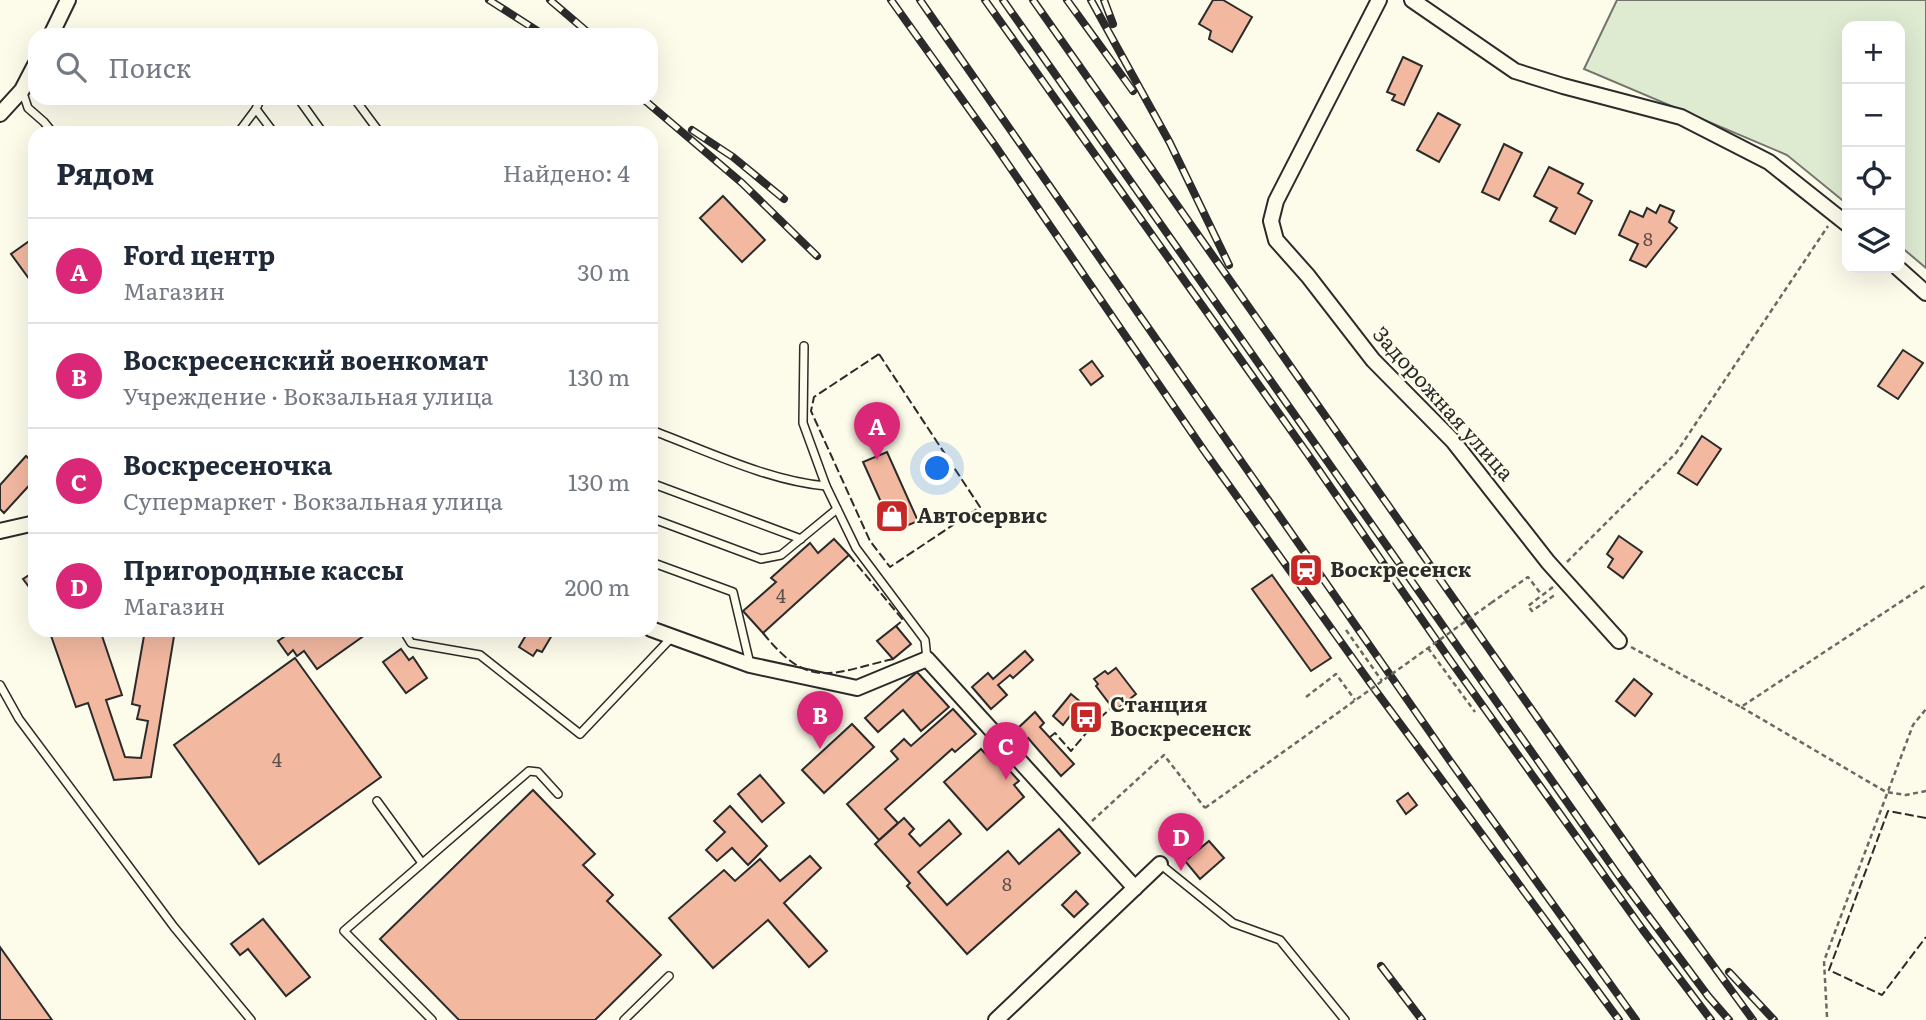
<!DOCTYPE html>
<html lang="ru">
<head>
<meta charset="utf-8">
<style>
  :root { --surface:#fff; --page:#f6f6f7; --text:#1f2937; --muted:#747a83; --line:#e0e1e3; --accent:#db2777 }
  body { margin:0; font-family:Literata,serif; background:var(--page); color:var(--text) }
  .controls { position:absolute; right:21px; top:21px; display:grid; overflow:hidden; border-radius:14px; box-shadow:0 7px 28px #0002 }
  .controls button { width:63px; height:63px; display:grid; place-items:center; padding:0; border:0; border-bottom:2px solid var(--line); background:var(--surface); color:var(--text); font:35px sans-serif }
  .you { position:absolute; left:938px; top:469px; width:24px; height:24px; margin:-18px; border:5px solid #fff; border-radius:50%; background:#1a73e8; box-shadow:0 0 0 10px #1a73e833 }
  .badge { display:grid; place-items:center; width:46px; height:46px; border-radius:50%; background:var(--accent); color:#fff; font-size:23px; font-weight:700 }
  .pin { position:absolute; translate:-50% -58px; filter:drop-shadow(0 2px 4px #0008) }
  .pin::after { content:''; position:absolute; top:37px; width:24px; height:21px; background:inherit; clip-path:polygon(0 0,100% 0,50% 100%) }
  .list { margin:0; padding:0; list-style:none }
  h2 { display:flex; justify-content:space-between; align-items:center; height:91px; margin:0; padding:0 28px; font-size:30px }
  h2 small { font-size:23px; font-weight:400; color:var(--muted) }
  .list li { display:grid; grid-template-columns:46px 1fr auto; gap:21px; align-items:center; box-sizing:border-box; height:105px; padding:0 28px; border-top:2px solid var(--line) }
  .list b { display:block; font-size:26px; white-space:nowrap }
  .list p { margin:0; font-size:23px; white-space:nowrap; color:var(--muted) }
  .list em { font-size:23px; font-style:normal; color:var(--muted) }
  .icon { flex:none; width:38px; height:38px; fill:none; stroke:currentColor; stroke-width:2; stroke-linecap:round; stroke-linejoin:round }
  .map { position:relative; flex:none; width:1926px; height:1020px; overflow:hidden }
  .search { position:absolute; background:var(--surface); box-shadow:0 7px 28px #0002; left:28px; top:28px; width:630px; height:77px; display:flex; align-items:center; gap:18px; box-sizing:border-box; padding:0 24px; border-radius:21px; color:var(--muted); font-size:26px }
  .panel { position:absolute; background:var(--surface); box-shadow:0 7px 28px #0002; left:28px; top:126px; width:630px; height:511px; border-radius:21px }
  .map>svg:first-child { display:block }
  .green { fill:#deebd1; stroke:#74746e; stroke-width:2 }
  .building { fill:#f2b8a0; stroke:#2b2b2b; stroke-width:2 }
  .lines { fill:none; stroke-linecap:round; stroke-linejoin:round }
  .lane-casing { stroke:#2b2b2b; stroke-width:10 }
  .street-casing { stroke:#2b2b2b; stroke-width:18 }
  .path { stroke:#6a6964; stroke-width:2.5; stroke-dasharray:5 3.5; stroke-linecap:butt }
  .lane { stroke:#fdfbea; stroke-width:7 }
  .street { stroke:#fdfbea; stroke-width:14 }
  .rail-casing { stroke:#2b2b2b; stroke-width:8 }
  .rail { stroke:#fdfbea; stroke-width:5; stroke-dasharray:16; stroke-linecap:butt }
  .path-bridge { stroke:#6a6964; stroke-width:2.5; stroke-dasharray:5 3.5; stroke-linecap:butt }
  .fence { stroke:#2b2b2b; stroke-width:2; stroke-dasharray:9 3.5; stroke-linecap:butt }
  .labels { text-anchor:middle; stroke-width:5; stroke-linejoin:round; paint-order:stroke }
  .number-label { font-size:18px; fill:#5d4e48 }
  .street-label { font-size:21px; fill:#2b2b2b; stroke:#fdfbea }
  .poi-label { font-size:21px; font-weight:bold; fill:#2b2b2b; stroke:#fdfbea; text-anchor:start }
</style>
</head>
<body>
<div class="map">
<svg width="1926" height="1020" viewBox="0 0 1926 1020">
  <rect width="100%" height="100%" fill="#fdfbea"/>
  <polygon class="green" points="1617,0 1926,0 1926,268 1900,246 1900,26 1847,26 1847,204 1787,155 1584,69"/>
  <g class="building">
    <polygon points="1213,0 1223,0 1252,17 1232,52 1209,39 1211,31 1199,24"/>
    <polygon points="1403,57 1422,66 1404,105 1392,100 1395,95 1387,92"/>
    <polygon points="1438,113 1460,125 1439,162 1417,150"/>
    <polygon points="1504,144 1522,153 1499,200 1482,192"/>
    <polygon points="1549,167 1583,184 1578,193 1592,201 1575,234 1550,221 1557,208 1534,196"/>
    <polygon points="723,196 765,240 742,262 700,218"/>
    <polygon points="1660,205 1674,211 1669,222 1677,228 1646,267 1630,260 1638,244 1619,235 1630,211 1643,217 1647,208 1656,213"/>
    <polygon points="35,237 35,287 11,254"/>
    <polygon points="1903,350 1923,363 1898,399 1878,386"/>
    <polygon points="1092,361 1103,376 1091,385 1080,370"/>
    <polygon points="1702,436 1721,449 1697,485 1678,473"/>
    <polygon points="887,452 918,521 894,531 863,462"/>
    <polygon points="26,456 35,464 35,479 4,513 0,509 0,485"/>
    <polygon points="1619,536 1642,552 1623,578 1608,567 1613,559 1607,554"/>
    <polygon points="834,539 849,555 763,633 743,611 776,582 771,578 810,543 818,553"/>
    <polygon points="35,571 35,595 23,579"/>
    <polygon points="1272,575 1331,658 1311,671 1252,589"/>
    <polygon points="896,626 911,644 893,659 877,641"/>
    <polygon points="49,630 100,630 122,695 106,700 125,757 141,758 148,721 137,719 140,706 132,704 145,630 175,630 151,777 114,780 88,703 76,707"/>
    <polygon points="294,630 372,630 317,669 304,651 297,656 293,650 288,655 278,641"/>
    <polygon points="529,630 555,630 542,652 537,650 533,656 519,647"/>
    <polygon points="401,649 409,660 413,657 427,678 406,693 383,662"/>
    <polygon points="1025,651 1033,660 1013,678 1010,675 998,685 1007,695 991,709 972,687 988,673 993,679"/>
    <polygon points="295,658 381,777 259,864 174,745"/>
    <polygon points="1116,668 1136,694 1115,711 1096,686 1098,684 1094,679 1105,671 1108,674"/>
    <polygon points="917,672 949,707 921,731 903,710 878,732 865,718"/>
    <polygon points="1634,679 1652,694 1635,716 1616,701"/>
    <polygon points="1071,694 1100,718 1088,731 1070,716 1063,725 1053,716"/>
    <polygon points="953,709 976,734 955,752 952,749 885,809 898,823 879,840 847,804 898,759 891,751 904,739 911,746"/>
    <polygon points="1035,712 1044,723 1040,727 1074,764 1061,776 1028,738 1021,744 1006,727 1010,724 1016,730"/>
    <polygon points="852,724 874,747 824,793 802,770"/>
    <polygon points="981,749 995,764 1000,760 1019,781 1014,785 1024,797 987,830 944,782"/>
    <polygon points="760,775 784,803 762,822 738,794"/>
    <polygon points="533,790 595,854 583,865 613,895 607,901 661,955 595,1020 459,1020 380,939"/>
    <polygon points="1408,793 1417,805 1406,814 1397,801"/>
    <polygon points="730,806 767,846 748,865 732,848 717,861 706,850 725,832 714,821"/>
    <polygon points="904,818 914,829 909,834 920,846 949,820 961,834 918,872 947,905 1008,851 1019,864 1059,829 1080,853 967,954 907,886 910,883 875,844"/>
    <polygon points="1209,841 1224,858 1200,879 1185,861"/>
    <polygon points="810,856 821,868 784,903 827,951 809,967 768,920 713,968 669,918 724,870 735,881 760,859 780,881"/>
    <polygon points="1076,891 1088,904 1074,917 1062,905"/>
    <polygon points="263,919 310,977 286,996 248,949 240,955 231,944"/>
    <polygon points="0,947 52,1020 0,1020"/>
  </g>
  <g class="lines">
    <g class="lane-casing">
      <g id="lane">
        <polyline points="22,90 28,108 44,122 53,133"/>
        <polyline points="298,98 323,133"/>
        <polyline points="354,98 380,133"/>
        <polyline points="256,109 261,98"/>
        <polyline points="238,133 256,109 274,133"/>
        <polyline points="804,346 803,423 826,486 856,548 925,640 927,659"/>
        <path d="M 651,430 C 705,450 768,481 826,486"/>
        <polyline points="651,483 801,539"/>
        <polyline points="651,518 761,559 781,555 837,509"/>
        <polyline points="651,562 733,592 750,664"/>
        <polyline points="403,630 411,643 480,655 580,734 672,637"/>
        <polyline points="0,685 19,719 174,927 251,1020"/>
        <polyline points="377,801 422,863"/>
        <polyline points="1160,864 1233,923 1280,940 1345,1020"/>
        <polyline points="432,1020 344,931 529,771 538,772 558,794"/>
        <polyline points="624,1020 669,976"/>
      </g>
    </g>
    <g class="street-casing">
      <g id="street">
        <polyline points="1379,0 1276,201 1271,221 1276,240 1308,276 1373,360 1453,441 1548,562 1619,641"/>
        <polyline points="1412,0 1515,71 1563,86 1681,117 1769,162 1847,224"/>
        <polyline points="51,35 68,0"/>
        <polyline points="0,114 22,90 35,65"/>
        <polyline points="1898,268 1926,293"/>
        <polyline points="0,531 35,523"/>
        <polyline points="651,629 750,665 857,688 927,659 1135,888"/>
        <polyline points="996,1020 1160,864"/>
      </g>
    </g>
    <g class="path">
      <polyline points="1567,562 1676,453 1828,226"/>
      <polyline points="1553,587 1528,606 1532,611 1556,594"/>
      <polyline points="1491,603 1528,577 1541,594"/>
      <polyline points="1346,630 1382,681"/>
      <polyline points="1631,647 1741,707 1926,585"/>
      <polyline points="1428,648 1475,712"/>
      <polyline points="1306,697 1336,674 1355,700"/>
      <polyline points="1741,707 1886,792 1906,795 1926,791"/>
      <polyline points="1092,821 1164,755 1205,808"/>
      <polyline points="1827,1017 1824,961 1913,725 1926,709"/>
    </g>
    <use href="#lane" class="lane"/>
    <use href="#street" class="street"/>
    <g class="rail-casing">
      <g id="rail">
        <polyline points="489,0 544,35"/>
        <polyline points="550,0 591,35"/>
        <polyline points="891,0 994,144 1205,452 1376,691 1619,1020"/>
        <polyline points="920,0 1450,761 1636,1020"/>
        <polyline points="985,0 1307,453 1450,660 1643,930 1711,1020"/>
        <polyline points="1003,0 1621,879 1708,996 1729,1020"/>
        <polyline points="1033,0 1664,898 1753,1020"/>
        <polyline points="1067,0 1133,91"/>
        <polyline points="1091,0 1170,143 1229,265"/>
        <polyline points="1104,0 1113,24"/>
        <polyline points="642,98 742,183 817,256"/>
        <polyline points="692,130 733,157 784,199"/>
        <polyline points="1381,966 1422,1020"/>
        <polyline points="1729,972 1774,1020"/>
      </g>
    </g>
    <use href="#rail" class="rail"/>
    <polyline class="path-bridge" points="1205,808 1491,603"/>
    <g class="fence">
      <polygon points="879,354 980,507 890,567 870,541 811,411 814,397"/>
      <polyline points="849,555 903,620 896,626"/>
      <path d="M 763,633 C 809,690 829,674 893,659"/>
      <polyline points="1100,718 1112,707"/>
      <polyline points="1050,737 1055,733 1071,751 1088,731"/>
      <polyline points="1926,818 1888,811 1829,970 1882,995 1926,937"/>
    </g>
  </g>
  <defs>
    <g id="shop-square" transform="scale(1.75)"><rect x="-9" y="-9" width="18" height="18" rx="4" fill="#c62828" stroke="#fdfbea"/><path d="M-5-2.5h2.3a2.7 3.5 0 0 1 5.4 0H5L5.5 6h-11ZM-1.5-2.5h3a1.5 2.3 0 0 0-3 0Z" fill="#fff"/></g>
    <g id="station-square" transform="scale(1.75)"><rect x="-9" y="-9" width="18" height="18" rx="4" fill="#c62828" stroke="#fdfbea"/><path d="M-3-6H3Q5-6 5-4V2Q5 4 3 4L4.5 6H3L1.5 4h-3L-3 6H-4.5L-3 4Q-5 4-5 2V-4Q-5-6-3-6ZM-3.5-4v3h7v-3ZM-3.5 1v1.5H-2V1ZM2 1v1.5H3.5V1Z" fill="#fff"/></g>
    <g id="bus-square" transform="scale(1.75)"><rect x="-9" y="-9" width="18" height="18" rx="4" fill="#c62828" stroke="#fdfbea"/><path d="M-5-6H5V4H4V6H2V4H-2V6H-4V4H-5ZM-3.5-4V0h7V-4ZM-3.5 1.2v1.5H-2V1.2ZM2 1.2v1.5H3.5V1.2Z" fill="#fff"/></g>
  </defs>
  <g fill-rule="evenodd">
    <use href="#shop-square" x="892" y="516"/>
    <use href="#station-square" x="1306" y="570"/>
    <use href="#bus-square" x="1086" y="717"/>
  </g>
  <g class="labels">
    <g class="number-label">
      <text x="1648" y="246">8</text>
      <text x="781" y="603">4</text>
      <text x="277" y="767">4</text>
      <text x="1007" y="891">8</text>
    </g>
    <g class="street-label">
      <text transform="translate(1443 404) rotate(48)" y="7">Задорожная улица</text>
    </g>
    <g class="poi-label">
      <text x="917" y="523">Автосервис</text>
      <text x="1330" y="577">Воскресенск</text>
      <text x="1110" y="712">Станция<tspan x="1110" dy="24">Воскресенск</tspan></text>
    </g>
  </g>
</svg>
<div class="controls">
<button>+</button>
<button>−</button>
<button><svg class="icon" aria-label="locate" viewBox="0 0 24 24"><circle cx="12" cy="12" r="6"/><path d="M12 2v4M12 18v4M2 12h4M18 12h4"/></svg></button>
<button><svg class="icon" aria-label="layers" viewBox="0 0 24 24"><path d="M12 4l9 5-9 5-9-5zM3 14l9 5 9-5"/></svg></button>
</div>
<div class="you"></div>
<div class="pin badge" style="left:877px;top:460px">A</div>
<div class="pin badge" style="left:820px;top:749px">B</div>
<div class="pin badge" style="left:1006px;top:780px">C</div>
<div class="pin badge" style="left:1181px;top:871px">D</div>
<div class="search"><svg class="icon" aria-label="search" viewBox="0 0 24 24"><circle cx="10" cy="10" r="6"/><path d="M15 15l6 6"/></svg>Поиск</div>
<section class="panel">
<h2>Рядом<small>Найдено: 4</small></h2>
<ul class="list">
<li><span class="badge">A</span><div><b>Ford центр</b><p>Магазин</p></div><em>30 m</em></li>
<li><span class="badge">B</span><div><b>Воскресенский военкомат</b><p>Учреждение · Вокзальная улица</p></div><em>130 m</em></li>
<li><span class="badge">C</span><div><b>Воскресеночка</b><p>Супермаркет · Вокзальная улица</p></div><em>130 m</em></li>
<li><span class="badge">D</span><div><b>Пригородные кассы</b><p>Магазин</p></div><em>200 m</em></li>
</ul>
</section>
</div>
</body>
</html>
